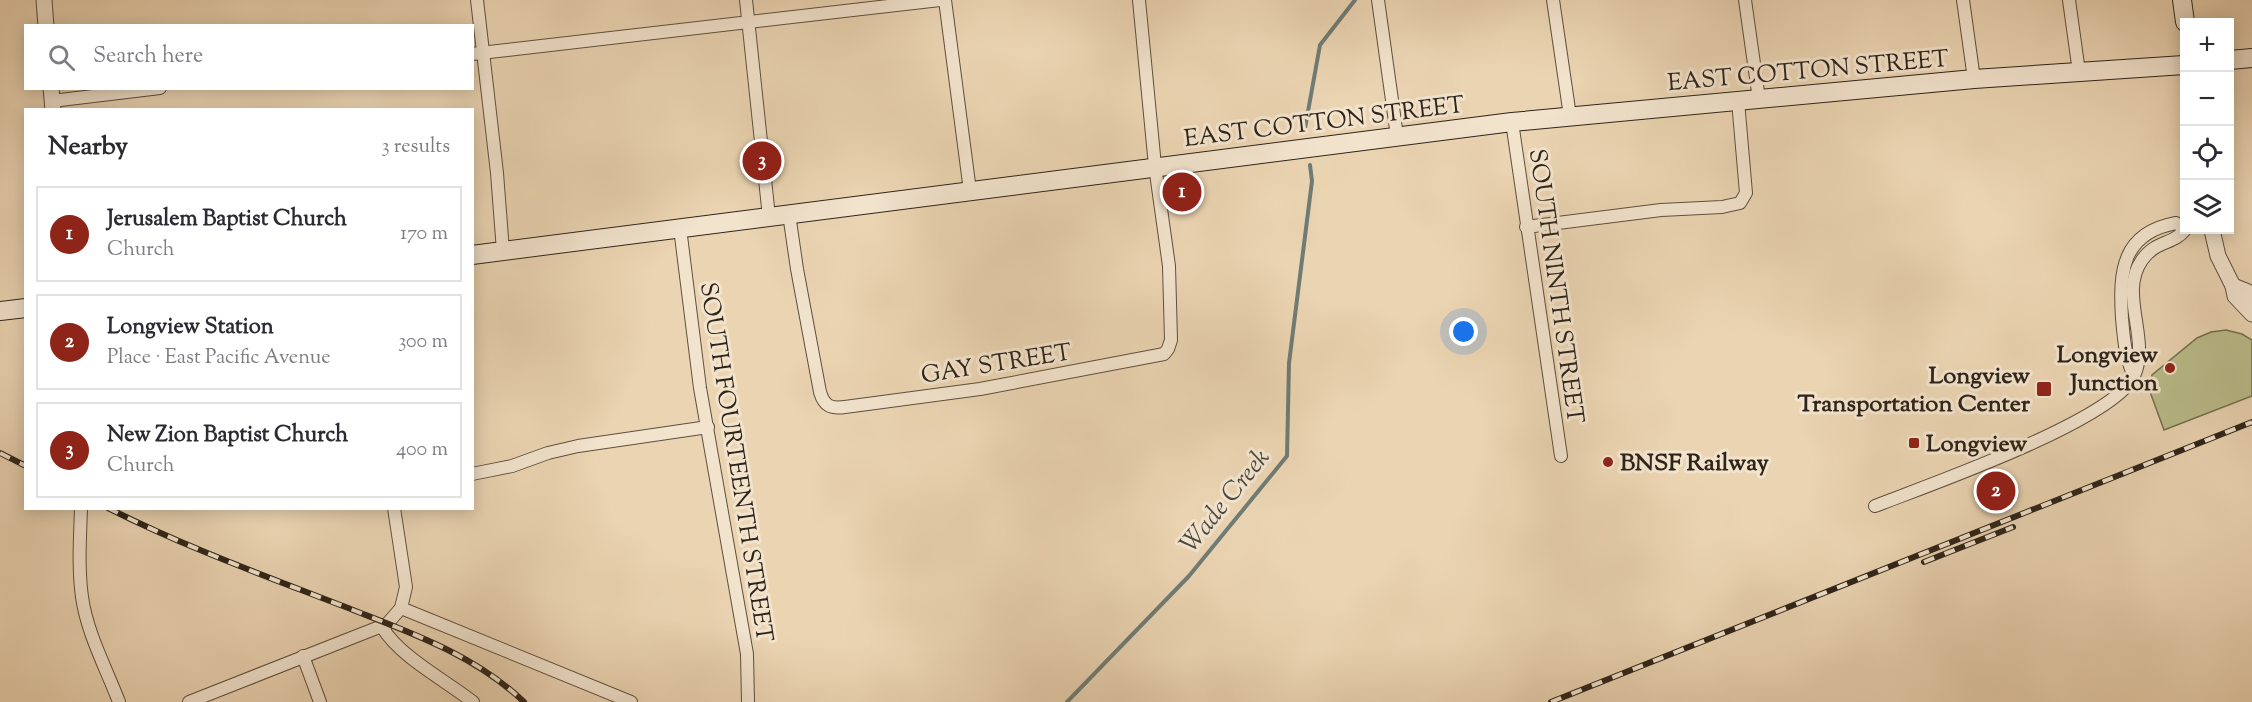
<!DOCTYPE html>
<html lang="en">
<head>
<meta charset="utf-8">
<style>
  :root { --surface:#fff; --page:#f7f7f7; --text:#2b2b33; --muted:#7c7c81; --line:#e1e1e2; --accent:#8f2418 }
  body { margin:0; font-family:"Sorts Mill Goudy",serif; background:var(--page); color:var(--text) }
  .controls { position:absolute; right:18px; top:18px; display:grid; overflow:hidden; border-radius:0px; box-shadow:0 3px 15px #0003 }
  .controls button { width:54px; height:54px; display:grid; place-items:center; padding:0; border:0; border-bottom:2px solid var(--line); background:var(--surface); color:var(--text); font:30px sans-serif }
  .you { position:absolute; left:1464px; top:332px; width:21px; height:21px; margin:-15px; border:4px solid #fff; border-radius:50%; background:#1a73e8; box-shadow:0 0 0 9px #1a73e833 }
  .badge { display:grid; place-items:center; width:39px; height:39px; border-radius:50%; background:var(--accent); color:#fff; font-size:20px; font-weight:700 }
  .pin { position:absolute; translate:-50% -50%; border:3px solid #fff; box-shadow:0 2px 6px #0006 }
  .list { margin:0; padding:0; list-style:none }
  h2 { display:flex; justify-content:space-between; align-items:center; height:78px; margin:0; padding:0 24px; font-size:26px }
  h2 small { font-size:20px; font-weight:400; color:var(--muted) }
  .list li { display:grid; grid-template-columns:39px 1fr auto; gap:18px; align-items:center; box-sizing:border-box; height:96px; margin:0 12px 12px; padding:0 12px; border:2px solid var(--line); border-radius:0px }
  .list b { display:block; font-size:22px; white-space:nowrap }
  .list p { margin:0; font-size:20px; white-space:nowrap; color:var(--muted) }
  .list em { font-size:20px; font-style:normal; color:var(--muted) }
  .icon { flex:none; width:33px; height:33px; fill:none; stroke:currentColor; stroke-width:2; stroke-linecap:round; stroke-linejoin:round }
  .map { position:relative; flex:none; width:2252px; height:702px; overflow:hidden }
  .search { position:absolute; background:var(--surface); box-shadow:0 3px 15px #0003; left:24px; top:24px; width:450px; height:66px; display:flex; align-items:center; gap:15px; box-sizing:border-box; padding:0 21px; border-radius:0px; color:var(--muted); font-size:22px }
  .panel { position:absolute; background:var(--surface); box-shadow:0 3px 15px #0003; left:24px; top:108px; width:450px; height:402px; border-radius:0px }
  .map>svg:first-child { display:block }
  .green { fill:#babc8a; stroke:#747052; stroke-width:1.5 }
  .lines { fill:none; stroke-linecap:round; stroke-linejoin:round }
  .stream { stroke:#6f7c76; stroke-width:4 }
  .minor-casing { stroke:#5d503f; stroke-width:14 }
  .tertiary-casing { stroke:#5d503f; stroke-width:17 }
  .secondary-casing { stroke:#2e2419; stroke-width:20 }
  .minor { stroke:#f2e3cd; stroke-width:12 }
  .tertiary { stroke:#f2e3cd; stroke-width:15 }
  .secondary { stroke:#f2e3cd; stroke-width:18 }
  .rail-casing { stroke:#2e2419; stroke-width:6 }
  .rail { stroke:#f2e3cd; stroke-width:4; stroke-dasharray:11; stroke-linecap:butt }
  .poi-dot { fill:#8f2418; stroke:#f2e3cd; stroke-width:2 }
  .labels { text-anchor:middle; stroke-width:6; stroke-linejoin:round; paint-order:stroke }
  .street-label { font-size:24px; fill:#2e2419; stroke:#f2e3cd }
  .poi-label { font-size:24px; font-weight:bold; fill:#2e2419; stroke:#f2e3cd; text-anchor:end }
  .water-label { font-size:26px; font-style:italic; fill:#494940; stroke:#f2e3cd }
</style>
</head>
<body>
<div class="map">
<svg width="2252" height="702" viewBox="0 0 2252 702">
  <rect width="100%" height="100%" fill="#ebd4b2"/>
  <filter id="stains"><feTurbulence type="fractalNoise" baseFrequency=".00333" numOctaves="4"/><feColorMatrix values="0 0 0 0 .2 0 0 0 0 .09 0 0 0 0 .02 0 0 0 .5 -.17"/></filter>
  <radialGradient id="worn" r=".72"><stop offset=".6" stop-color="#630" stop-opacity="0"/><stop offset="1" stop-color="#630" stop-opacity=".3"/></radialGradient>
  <polygon class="green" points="2226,330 2242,334 2252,340 2252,396 2164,430 2149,389 2152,375 2197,338 2211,332"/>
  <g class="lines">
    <g class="stream">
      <polyline points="1305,128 1320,45 1355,0"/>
      <polyline points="1067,702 1189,576 1287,456 1289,363 1312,181 1310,165"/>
    </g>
    <g class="minor-casing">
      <g id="minor">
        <polyline points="477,0 497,173 503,251"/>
        <polyline points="746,0 769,217"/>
        <polyline points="945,0 970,191"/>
        <polyline points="1378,0 1397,136"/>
        <polyline points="1553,0 1570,116"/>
        <polyline points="1745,0 1759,99"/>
        <polyline points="1963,0 1974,79"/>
        <polyline points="2069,0 2079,72"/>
        <polyline points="472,54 940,0"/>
        <polyline points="52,101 160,88"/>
        <polyline points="1512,122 1561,456"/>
        <path d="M 789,214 L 797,269 L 820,392 C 824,406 831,409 845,407 L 980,389 L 1164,354 L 1168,349 L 1171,340 L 1169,266 L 1155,166 L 1139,0"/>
        <polyline points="1526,227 1661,210 1722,207 1740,203 1746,193 1738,101"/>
        <polyline points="680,228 700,388 747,654 748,702"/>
        <path d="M 2134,377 C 2125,355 2124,341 2122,318 C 2119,271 2122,233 2176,223 L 2184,228"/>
        <polyline points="472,474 512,466 548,453 578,446 708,427"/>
        <path d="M 1875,506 C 1926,486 2113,421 2134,376 C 2151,339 2118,294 2142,260 C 2156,240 2173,245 2185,230"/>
        <path d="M 81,508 C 80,538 78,568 82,597 C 87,633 106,668 119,702"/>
        <polyline points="401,608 631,702"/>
        <path d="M 382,627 C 400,657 445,680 473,702"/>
        <polyline points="303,656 320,702"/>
        <polyline points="189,702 387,624 401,608 406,587 394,508"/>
      </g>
    </g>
    <g class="tertiary-casing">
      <g id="tertiary">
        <polyline points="44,0 46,26"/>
        <polyline points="51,88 53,110"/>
        <polyline points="2212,230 2218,256 2233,286 2235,296 2252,314"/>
        <polyline points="2233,286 2248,292 2252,296"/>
      </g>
    </g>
    <g class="secondary-casing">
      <g id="secondary">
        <polyline points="2182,0 2185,22"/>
        <polyline points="2230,60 2252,58"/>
        <polyline points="472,255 1512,122 1974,79 2184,65"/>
        <polyline points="0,311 26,308"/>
      </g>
    </g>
    <use href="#minor" class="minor"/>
    <use href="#tertiary" class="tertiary"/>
    <use href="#secondary" class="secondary"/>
    <g class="rail-casing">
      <g id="rail">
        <polyline points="0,453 26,466"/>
        <path d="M 108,508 C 187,548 271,578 353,610 C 414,634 476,656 524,702"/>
        <polyline points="1924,562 2013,527"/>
        <polyline points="1551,702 2252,422"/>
      </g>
    </g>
    <use href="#rail" class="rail"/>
  </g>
  <g class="poi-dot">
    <circle cx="2170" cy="368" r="6"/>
    <rect x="2036" y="381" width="16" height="16" rx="3"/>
    <rect x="1908" y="437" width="12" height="12" rx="3"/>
    <circle cx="1608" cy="462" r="6"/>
  </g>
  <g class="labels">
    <g class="street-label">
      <text transform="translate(1808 70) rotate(-5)" y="8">EAST COTTON STREET</text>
      <text transform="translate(1324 121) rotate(-7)" y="8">EAST COTTON STREET</text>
      <text transform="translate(1557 286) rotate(82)" y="8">SOUTH NINTH STREET</text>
      <text transform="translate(996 363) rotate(-9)" y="8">GAY STREET</text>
      <text transform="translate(737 462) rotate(81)" y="8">SOUTH FOURTEENTH STREET</text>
    </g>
    <g class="poi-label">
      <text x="2158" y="362">Longview<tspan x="2158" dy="28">Junction</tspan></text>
      <text x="2030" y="383">Longview<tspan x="2030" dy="28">Transportation Center</tspan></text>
      <text x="1926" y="451" text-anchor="start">Longview</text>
      <text x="1620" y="470" text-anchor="start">BNSF Railway</text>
    </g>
    <g class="water-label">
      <text transform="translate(1224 500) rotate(-51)" y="9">Wade Creek</text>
    </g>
  </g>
  <rect width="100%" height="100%" filter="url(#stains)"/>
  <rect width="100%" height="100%" fill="url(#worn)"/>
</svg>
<div class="controls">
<button>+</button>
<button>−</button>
<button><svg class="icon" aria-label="locate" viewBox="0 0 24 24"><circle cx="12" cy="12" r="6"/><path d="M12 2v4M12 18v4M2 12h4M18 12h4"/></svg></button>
<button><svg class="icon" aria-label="layers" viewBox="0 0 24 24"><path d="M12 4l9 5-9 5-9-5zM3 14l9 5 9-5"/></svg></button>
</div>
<div class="you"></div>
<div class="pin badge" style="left:1182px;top:192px">1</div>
<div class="pin badge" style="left:1996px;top:491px">2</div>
<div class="pin badge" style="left:762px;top:161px">3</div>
<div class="search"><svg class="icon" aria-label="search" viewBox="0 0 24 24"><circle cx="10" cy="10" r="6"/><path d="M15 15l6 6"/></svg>Search here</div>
<section class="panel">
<h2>Nearby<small>3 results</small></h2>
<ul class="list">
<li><span class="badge">1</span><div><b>Jerusalem Baptist Church</b><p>Church</p></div><em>170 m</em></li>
<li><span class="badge">2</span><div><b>Longview Station</b><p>Place · East Pacific Avenue</p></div><em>300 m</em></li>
<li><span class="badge">3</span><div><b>New Zion Baptist Church</b><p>Church</p></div><em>400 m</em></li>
</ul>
</section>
</div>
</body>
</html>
